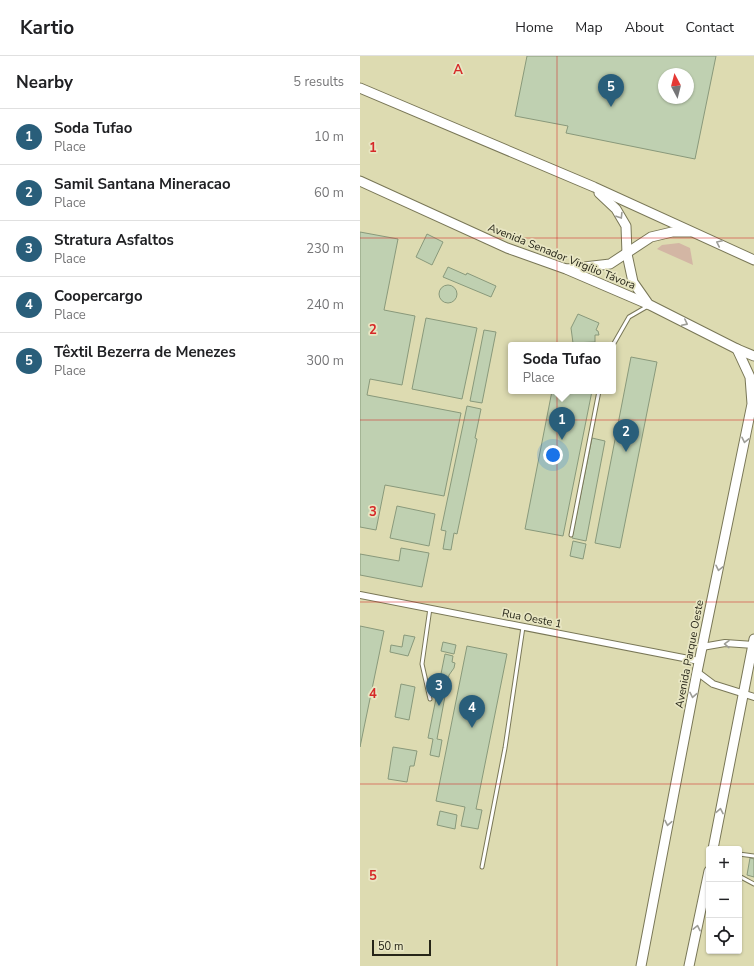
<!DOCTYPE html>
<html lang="en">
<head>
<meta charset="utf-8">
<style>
  :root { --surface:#fff; --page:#f2f2f2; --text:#202124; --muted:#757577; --line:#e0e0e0; --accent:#295e7a }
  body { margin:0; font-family:"Nunito Sans",sans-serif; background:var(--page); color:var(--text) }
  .controls { position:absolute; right:12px; bottom:12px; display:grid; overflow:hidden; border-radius:4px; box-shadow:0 1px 3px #0004 }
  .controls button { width:36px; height:36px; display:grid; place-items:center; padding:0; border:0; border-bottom:1px solid var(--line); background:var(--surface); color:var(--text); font:20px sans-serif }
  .compass { position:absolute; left:298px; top:12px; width:36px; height:36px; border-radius:50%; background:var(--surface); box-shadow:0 1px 3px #0004; rotate:353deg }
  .scale { position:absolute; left:12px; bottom:10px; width:59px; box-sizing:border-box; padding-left:4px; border:2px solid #262518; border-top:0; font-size:11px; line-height:14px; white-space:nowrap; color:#262518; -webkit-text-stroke:3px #e8e6c3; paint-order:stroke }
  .you { position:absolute; left:193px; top:399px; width:14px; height:14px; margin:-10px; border:3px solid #fff; border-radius:50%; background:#1a73e8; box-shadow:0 0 0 6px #1a73e833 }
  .badge { display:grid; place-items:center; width:26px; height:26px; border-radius:50%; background:var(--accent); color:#fff; font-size:13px; font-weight:700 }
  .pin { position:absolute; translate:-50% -33px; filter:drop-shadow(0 1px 2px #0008) }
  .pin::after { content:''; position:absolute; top:21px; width:14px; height:12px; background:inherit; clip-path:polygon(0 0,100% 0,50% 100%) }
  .popup { position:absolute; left:148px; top:286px; width:108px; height:52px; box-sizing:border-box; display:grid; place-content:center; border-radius:4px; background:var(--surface); filter:drop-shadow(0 1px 3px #0005); font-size:13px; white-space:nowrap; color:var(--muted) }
  .popup b { font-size:15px; color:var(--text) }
  .popup::after { content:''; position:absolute; left:50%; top:100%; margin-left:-8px; border:8px solid transparent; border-top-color:var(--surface) }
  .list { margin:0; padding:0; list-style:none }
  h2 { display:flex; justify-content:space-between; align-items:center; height:52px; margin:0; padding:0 16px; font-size:17px }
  h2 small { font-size:13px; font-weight:400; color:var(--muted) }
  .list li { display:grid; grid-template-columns:26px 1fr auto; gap:12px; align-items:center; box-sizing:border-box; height:56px; padding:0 16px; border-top:1px solid var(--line) }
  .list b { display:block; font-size:15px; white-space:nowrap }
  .list p { margin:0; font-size:13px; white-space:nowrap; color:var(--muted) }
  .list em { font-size:13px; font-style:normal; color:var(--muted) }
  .icon { flex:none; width:22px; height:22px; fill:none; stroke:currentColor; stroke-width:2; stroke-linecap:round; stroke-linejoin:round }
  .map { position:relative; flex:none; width:394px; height:910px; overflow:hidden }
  header { display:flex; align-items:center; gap:24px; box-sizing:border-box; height:56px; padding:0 20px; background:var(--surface); border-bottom:1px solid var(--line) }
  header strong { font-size:19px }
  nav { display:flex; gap:22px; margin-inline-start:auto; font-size:14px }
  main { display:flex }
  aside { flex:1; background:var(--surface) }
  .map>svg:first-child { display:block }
  .built { fill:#dddbb1; fill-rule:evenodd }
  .green { fill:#d3b6a4 }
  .building { fill:#bfd0b1; stroke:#89997b; fill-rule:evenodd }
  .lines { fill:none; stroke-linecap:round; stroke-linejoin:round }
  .lane-casing { stroke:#797757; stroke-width:5 }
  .street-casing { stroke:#797757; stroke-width:8 }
  .secondary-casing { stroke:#797757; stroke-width:11 }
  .lane { stroke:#fff; stroke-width:3 }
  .street { stroke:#fff; stroke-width:6 }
  .secondary { stroke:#fff; stroke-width:9 }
  .oneway { stroke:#9d9d97 }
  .grid { fill:none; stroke:#d62828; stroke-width:1; stroke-opacity:0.55 }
  .labels { text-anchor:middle; stroke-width:3.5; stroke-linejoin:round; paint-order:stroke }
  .street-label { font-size:11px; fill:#262518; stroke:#e8e6c3 }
  .grid-label { font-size:13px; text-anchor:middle; font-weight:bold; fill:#d62828; stroke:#e8e6c3; stroke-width:3.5; stroke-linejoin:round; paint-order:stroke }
</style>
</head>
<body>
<header>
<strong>Kartio</strong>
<nav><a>Home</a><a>Map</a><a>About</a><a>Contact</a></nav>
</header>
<main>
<aside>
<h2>Nearby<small>5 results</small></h2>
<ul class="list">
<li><span class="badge">1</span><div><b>Soda Tufao</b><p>Place</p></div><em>10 m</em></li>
<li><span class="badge">2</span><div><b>Samil Santana Mineracao</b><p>Place</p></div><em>60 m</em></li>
<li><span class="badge">3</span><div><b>Stratura Asfaltos</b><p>Place</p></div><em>230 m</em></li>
<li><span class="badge">4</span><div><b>Coopercargo</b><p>Place</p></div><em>240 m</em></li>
<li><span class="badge">5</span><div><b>Têxtil Bezerra de Menezes</b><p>Place</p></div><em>300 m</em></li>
</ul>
</aside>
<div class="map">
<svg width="394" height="910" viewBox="0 0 394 910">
  <rect width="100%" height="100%" fill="#e8e6c3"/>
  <path class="built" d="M 0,0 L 394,0 L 394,910 L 0,910 ZM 304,18 L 328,18 L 328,42 L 304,42 ZM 151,289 L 253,289 L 253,335 L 151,335 ZM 349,793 L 379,793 L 379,895 L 349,895 Z"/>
  <polygon class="green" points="319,187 330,192 333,209 297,193 302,189"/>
  <g class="building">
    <path d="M 167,0 L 356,0 L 335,103 L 206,77 L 208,70 L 155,60 ZM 304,18 L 328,18 L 328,42 L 304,42 Z"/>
    <polygon points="0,176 38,183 24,254 55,260 42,329 10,323 7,339 101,357 84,440 25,429 16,474 0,471"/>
    <polygon points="67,178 83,186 72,209 56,201"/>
    <polygon points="88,211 106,219 107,217 136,230 131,241 83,221"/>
    <circle cx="88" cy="238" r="9"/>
    <polygon points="218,258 239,267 236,274 238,275 239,279 235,279 235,286 213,287 211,272"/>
    <polygon points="66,262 117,272 102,343 52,333"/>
    <polygon points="124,274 136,276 122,347 110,345"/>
    <polygon points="271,301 297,306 260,492 235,487"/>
    <polygon points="192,335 232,335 203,480 165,473"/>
    <polygon points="107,350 121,353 115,382 117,383 97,478 94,477 91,494 83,493 86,475 81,474"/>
    <polygon points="232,382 245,385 226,485 212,482"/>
    <polygon points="37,450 75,458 69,490 30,482"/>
    <polygon points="213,485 226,488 223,503 210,500"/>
    <polygon points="41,492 69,497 62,531 0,519 0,498 39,505"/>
    <polygon points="0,570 24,575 0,691"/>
    <polygon points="44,579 55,581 48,600 30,596 31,589 42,591"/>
    <polygon points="83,586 96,589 94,598 81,595"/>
    <polygon points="107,590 147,598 116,753 122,754 118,773 101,770 105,751 76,745"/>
    <polygon points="85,598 93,600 92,606 95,607 94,612 89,619 77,683 82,684 79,701 70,699 73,683 68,682"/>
    <polygon points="41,628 55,631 49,664 35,661"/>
    <polygon points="33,691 57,695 54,710 50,710 47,726 28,723"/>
    <polygon points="80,755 97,759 95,773 77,769"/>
    <polygon points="390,802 394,803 394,821 387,819"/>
  </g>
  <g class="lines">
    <g class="lane-casing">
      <g id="lane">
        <polyline points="253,289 269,261 288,250"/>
        <polyline points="211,479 239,335"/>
        <polyline points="70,552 62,608 70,643"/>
        <polyline points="379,798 394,800"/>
        <polyline points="122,811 145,692 163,571"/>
        <polyline points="379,820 394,828"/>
      </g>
    </g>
    <g class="street-casing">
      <g id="street">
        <polyline points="0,539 339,605"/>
        <polyline points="342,591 365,587 394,589"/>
        <polyline points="337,616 353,628 394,641"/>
      </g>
    </g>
    <g class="secondary-casing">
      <g id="secondary">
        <polyline points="0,32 234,131 394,204"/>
        <polyline points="0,125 147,192 206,213 290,249 377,293 394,300"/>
        <polyline points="239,137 256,153 266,170 267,198 273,226 287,246"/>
        <polyline points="207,213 250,208 291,181 312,176 330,176"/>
        <polyline points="353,793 394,583"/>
        <polyline points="281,910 337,616 392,348 390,321 377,293"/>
        <polyline points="329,910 349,815"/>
      </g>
    </g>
    <use href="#lane" class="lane"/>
    <use href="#street" class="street"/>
    <use href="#secondary" class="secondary"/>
  </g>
  <defs><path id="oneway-chevron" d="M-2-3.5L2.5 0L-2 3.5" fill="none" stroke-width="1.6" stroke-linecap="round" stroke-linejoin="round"/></defs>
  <g class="oneway">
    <use href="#oneway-chevron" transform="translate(260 160) rotate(58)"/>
    <use href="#oneway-chevron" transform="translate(359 187) rotate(-155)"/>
    <use href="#oneway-chevron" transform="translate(325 267) rotate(27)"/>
    <use href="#oneway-chevron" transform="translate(385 384) rotate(102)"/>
    <use href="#oneway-chevron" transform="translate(359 512) rotate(102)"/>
    <use href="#oneway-chevron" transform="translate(367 588) rotate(-179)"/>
    <use href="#oneway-chevron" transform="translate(333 639) rotate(101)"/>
    <use href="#oneway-chevron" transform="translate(360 755) rotate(-79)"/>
    <use href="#oneway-chevron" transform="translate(308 767) rotate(101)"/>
    <use href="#oneway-chevron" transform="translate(337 872) rotate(-78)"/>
  </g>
  <path class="grid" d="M 197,0 L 197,910M 0,182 L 394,182M 0,364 L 394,364M 0,546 L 394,546M 0,728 L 394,728"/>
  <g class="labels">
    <g class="street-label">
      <text transform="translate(202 200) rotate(22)" y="4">Avenida Senador Virgílio Távora</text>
      <text transform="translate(172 562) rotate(11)" y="4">Rua Oeste 1</text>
      <text transform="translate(329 598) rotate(-79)" y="4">Avenida Parque Oeste</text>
    </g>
  </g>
  <g class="grid-label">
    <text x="98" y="18">A</text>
    <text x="13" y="96">1</text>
    <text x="13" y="278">2</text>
    <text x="13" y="460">3</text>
    <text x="13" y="642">4</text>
    <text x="13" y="824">5</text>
  </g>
</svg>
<div class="controls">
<button>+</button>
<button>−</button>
<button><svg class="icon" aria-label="locate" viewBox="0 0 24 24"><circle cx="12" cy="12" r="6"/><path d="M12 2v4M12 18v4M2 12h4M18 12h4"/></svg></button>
</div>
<svg class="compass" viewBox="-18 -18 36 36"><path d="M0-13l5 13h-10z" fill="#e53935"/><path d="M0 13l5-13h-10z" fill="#757577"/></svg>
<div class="scale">50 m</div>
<div class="you"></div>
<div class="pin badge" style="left:202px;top:384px">1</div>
<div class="popup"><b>Soda Tufao</b>Place</div>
<div class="pin badge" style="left:266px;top:396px">2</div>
<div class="pin badge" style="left:79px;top:650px">3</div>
<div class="pin badge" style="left:112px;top:672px">4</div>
<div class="pin badge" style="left:251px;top:51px">5</div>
</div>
</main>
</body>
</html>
